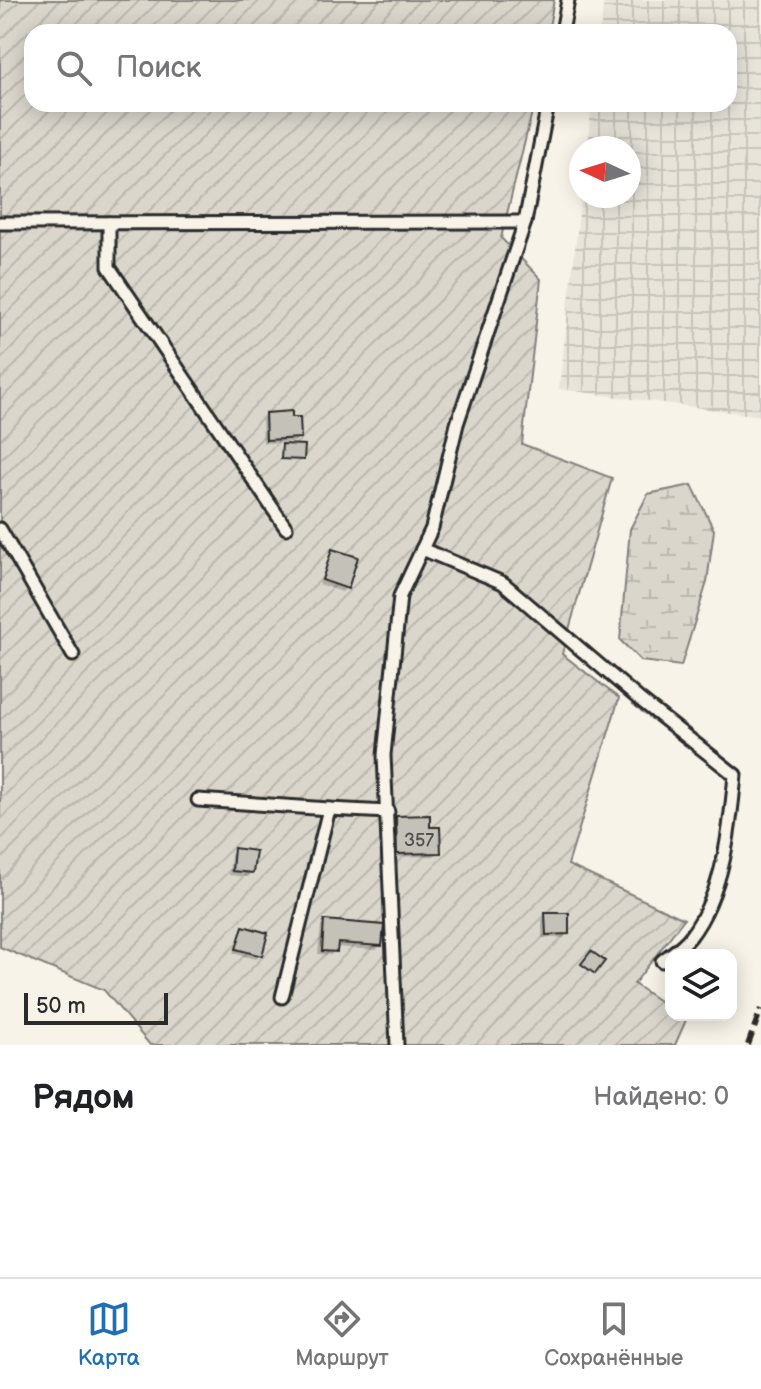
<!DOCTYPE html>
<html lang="ru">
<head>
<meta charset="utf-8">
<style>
  :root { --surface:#fff; --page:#f6f6f6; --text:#202124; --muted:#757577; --line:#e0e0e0; --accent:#1f6fb2 }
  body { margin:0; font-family:"Balsamiq Sans",sans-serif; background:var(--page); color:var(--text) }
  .controls { position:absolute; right:24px; bottom:24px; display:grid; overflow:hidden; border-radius:16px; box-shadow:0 4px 20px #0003 }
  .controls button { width:72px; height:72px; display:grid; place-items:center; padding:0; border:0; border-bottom:2px solid var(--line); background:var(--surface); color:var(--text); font:40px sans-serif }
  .compass { position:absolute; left:569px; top:136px; width:72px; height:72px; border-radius:50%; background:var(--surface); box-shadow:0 4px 20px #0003; rotate:274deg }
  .scale { position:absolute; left:24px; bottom:20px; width:144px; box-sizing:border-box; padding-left:8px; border:4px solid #2b2b2b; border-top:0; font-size:22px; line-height:28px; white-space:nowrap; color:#2b2b2b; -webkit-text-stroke:6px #f7f3e8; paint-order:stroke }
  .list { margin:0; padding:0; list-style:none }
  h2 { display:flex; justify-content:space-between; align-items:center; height:104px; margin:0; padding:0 32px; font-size:34px }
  h2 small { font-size:26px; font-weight:400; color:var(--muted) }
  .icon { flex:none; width:44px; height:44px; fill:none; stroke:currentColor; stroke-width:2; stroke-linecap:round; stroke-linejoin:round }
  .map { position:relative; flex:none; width:761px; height:1045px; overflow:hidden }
  .search { position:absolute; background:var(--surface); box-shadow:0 4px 20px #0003; left:24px; right:24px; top:24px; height:88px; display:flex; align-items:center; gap:20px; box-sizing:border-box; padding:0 28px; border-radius:24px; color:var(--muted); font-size:30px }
  .sheet { height:232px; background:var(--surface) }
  nav { display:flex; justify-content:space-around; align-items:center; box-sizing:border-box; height:112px; border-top:2px solid var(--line); background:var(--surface); font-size:22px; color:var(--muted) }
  nav a { display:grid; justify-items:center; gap:4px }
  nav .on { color:var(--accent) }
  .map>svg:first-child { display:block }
  .industrial { fill:url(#industrial-grid) }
  .wetland { fill:url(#wetland-marsh); stroke:#82807c; stroke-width:2 }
  .garden { fill:url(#garden-furrows); stroke:#82807c; stroke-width:2 }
  .shadow { fill:#0003 }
  .building { fill:#c4c1b9; stroke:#2b2b2b; stroke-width:2 }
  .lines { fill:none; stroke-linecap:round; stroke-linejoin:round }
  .lane-casing { stroke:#2b2b2b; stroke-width:17 }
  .lane { stroke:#f7f3e8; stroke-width:11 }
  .rail { stroke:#2b2b2b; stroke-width:6; stroke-dasharray:12 6; stroke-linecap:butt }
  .labels { text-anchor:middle; stroke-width:6; stroke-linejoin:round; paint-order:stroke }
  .number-label { font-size:18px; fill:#51504e }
</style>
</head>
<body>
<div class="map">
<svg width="761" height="1045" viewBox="0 0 761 1045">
  <defs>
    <pattern id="industrial-grid" width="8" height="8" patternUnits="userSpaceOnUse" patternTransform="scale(2)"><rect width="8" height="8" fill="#e8e4da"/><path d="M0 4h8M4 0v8" fill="none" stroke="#c7c4bb"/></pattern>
    <pattern id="wetland-marsh" width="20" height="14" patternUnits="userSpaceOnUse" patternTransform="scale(2)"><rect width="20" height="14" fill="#dad6cc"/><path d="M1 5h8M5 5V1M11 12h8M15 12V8" fill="none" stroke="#bbb8af"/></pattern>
    <pattern id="garden-furrows" width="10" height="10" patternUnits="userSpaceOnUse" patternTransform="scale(2)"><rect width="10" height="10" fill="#dad6cc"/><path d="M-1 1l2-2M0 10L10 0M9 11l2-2" fill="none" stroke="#bbb8af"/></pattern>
  </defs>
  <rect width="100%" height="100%" fill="#f7f3e8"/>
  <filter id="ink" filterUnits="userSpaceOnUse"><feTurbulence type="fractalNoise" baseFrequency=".0125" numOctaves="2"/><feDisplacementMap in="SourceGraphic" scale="16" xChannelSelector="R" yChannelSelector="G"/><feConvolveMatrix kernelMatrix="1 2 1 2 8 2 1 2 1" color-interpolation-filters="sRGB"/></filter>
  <g filter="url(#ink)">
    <polygon class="industrial" points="604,0 761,0 761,416 559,389 581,196 629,196 629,148 587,148 592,104 729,104 729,32 600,32"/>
    <polygon class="wetland" points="692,485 714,530 707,582 681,666 641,661 620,640 630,529 648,494"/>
    <polygon class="garden" points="0,0 554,0 548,32 32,32 32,104 534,104 501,238 541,279 522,444 612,478 562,654 619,698 568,865 684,919 634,984 671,1009 671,1015 686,1020 675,1045 150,1045 104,990 0,947"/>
    <g class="shadow">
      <polygon points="266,415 299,437 295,442 263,443 262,419"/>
      <polygon points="333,551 346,588 342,592 319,584"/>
      <polygon points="397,818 428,829 439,852 434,856 393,857 393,822"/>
      <polygon points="235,851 252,872 247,877 229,875 231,855"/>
      <polygon points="546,915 567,933 563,938 542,938 542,920"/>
      <polygon points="325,922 380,946 376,950 336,947 331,955 318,954 321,926"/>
      <polygon points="243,928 260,955 256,959 233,953"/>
    </g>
    <g class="building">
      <polygon points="292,411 292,417 300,417 301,438 266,440 265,413"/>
      <polygon points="282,444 305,445 304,460 281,459"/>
      <polygon points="332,549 358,557 348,589 322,580"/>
      <polygon points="430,815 430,827 440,827 441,853 397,854 396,816"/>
      <polygon points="234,848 256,851 253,873 232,871"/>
      <polygon points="545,913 569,913 569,934 546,935"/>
      <polygon points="324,920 384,925 382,946 338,943 337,952 322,951"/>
      <polygon points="243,926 268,933 262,956 236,949"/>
      <polygon points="591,951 605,961 595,974 581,964"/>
    </g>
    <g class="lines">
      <g class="lane-casing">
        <g id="lane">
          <polyline points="562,32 568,0"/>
          <polyline points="0,223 525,222"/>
          <polyline points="109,223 109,267 286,528"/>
          <polyline points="0,529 73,655"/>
          <path d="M 422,549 L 503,583 L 639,699 L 735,775 C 730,828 724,893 690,937 C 683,946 671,954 662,961"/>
          <polyline points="198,800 329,809"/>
          <polyline points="282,997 329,809 388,812"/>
          <polyline points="397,1045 384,755 400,596 432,528 457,424 525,222 548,104"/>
        </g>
      </g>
      <use href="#lane" class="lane"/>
      <polyline class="rail" points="748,1045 761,1009"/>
    </g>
  </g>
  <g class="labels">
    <g class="number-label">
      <text x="419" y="846">357</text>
    </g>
  </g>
</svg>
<div class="controls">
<button><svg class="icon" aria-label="layers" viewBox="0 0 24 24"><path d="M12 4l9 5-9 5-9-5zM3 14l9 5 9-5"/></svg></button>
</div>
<svg class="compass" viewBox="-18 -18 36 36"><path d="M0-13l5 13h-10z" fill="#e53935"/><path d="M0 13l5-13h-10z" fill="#757577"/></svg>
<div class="scale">50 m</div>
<div class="search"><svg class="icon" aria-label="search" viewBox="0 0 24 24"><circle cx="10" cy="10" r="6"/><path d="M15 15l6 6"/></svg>Поиск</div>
</div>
<section class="sheet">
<h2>Рядом<small>Найдено: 0</small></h2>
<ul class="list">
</ul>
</section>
<nav>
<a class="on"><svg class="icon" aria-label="map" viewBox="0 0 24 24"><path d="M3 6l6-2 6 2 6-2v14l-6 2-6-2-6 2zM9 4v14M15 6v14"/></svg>Карта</a>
<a><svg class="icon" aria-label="directions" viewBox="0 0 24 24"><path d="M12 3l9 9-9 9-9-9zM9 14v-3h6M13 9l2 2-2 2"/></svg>Маршрут</a>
<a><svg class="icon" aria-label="saved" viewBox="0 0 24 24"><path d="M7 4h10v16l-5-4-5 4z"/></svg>Сохранённые</a>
</nav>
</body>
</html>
